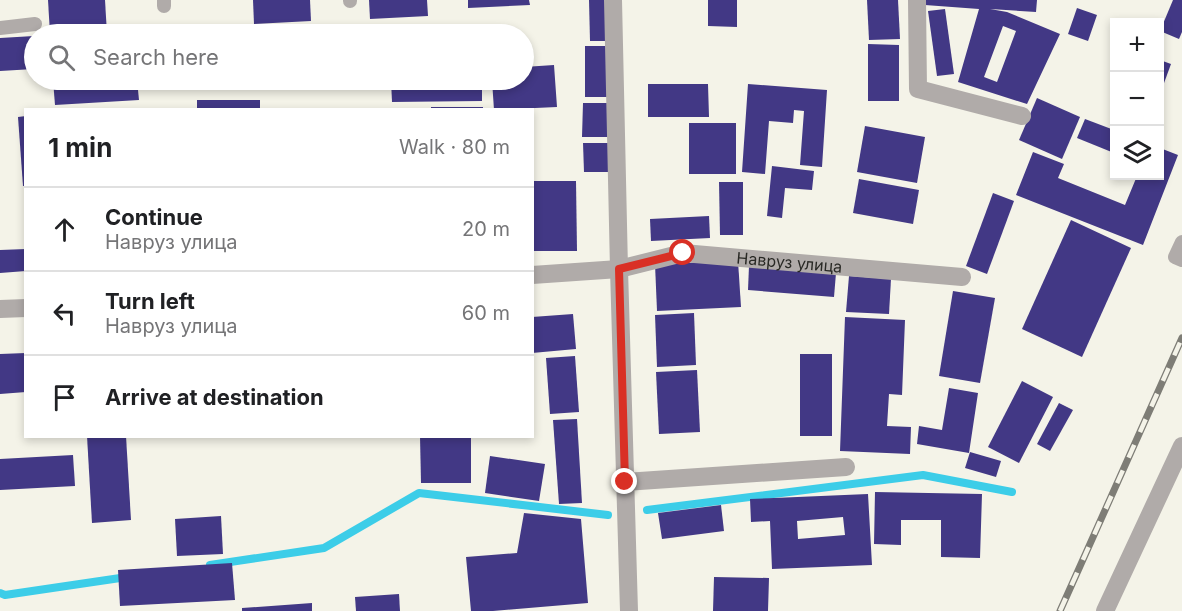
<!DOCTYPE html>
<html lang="en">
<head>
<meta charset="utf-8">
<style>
  :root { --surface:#fff; --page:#f2f2f2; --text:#202124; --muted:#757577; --line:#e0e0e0 }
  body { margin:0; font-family:Inter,sans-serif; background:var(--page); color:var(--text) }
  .controls { position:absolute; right:18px; top:18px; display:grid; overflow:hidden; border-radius:0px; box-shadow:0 3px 9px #0003 }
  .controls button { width:54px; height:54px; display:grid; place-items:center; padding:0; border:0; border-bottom:2px solid var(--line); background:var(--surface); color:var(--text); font:30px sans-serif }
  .stop { position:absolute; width:18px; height:18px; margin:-14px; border:4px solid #d93025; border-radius:50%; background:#fff }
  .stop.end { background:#d93025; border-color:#fff; box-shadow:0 2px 6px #0008 }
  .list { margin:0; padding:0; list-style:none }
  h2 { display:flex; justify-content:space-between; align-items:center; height:78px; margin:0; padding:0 24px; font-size:26px }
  h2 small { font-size:20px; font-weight:400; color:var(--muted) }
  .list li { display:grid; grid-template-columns:39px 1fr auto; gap:18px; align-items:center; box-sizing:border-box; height:84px; padding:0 24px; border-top:2px solid var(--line) }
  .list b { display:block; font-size:22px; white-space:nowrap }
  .list p { margin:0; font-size:20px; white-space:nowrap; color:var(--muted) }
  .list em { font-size:20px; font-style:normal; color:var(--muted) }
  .icon { flex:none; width:33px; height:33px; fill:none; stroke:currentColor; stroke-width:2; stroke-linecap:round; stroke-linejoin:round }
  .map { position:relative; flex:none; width:1182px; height:611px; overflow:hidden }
  .search { position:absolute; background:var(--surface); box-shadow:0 3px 9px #0003; left:24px; top:24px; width:510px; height:66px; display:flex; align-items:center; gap:15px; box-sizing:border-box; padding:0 21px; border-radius:33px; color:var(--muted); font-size:22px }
  .panel { position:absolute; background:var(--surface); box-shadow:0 3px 9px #0003; left:24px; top:108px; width:510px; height:330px; border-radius:0px }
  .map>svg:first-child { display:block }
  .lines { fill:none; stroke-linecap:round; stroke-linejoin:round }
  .stream { stroke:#3ccde8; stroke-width:8 }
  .building { fill:#423885; fill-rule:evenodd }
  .lane { stroke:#b0aba9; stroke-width:14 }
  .street { stroke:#b0aba9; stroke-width:18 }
  .rail-casing { stroke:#7e7d76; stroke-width:7 }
  .rail { stroke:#f4f3e8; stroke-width:4.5; stroke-dasharray:14; stroke-linecap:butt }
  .route { stroke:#d93025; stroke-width:8 }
  .labels { text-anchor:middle; stroke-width:6; stroke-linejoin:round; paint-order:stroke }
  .street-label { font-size:16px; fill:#292925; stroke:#f4f3e8 }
</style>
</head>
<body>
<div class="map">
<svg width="1182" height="611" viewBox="0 0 1182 611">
  <rect width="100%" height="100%" fill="#f4f3e8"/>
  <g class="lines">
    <g class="stream">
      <polyline points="647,510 923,475 1012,492"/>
      <polyline points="210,565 324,548 419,493 608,515"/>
      <polyline points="0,593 5,595 127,577"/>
    </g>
  </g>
  <g class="building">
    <polygon points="48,0 105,0 107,34 50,34"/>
    <polygon points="253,0 310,0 311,21 254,24"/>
    <polygon points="369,0 427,0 428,16 370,19"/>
    <polygon points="468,0 529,0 530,5 468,8"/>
    <polygon points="589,0 611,0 612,41 590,41"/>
    <polygon points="708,0 737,0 737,27 708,26"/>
    <polygon points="867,0 898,0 900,39 869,40"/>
    <path d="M 925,0 L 1037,0 L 1036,12 L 990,9 L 1007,12 L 1060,34 L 1027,104 L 958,82 L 979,9 L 925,5 ZM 1003,26 L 1016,31 L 997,82 L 984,77 Z"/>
    <polygon points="1173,0 1182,0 1182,32 1179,39 1160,31"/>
    <polygon points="1077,8 1097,15 1088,41 1068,34"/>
    <polygon points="945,9 954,74 937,76 928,11"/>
    <polygon points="479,24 480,34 390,34 390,25"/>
    <polygon points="34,36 34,69 0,71 0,38"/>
    <polygon points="868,44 899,45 899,101 868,101"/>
    <rect x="585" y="46" width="24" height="51"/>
    <polygon points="1160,60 1171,64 1160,94"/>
    <polygon points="554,65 557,107 494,110 492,80 524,80 524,67"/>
    <polygon points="53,80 137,80 139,100 55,105"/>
    <polygon points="238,80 271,80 272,89 239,89"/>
    <polygon points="391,80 482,80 482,101 392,102"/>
    <polygon points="648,84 708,84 709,117 648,117"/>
    <polygon points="748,84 827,90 822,167 800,165 804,111 794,110 793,123 769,121 765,174 742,172"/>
    <polygon points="1037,98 1080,117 1062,159 1019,140"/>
    <rect x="197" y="100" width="63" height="10"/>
    <polygon points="583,103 610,103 610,137 582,137"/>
    <rect x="431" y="107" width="52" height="3"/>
    <polygon points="26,116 26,186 23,186 18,117"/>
    <polygon points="1085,119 1114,130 1114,153 1077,138"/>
    <rect x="689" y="123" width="47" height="51"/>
    <polygon points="865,126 925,137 917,183 857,172"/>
    <polygon points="583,143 610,143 610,172 584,172"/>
    <polygon points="1160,148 1178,155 1143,245 1016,195 1033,152 1064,164 1058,178 1125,205 1137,176 1160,176"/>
    <polygon points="772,166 814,171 812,190 785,188 782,218 767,216"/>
    <polygon points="859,179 919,190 913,224 853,213"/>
    <polygon points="532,181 576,181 577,251 532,251"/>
    <polygon points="719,182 743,182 743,235 720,235"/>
    <polygon points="993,193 1014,201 987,274 966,266"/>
    <polygon points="709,216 710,238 651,241 650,219"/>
    <polygon points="1071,220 1131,248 1082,357 1022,329"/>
    <polygon points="26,249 26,271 0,273 0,250"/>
    <polygon points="738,261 741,307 657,311 655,264"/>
    <polygon points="749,266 836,273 834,297 748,290"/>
    <polygon points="849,276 891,279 889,314 846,312"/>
    <polygon points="953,291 995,298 980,383 939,376"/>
    <polygon points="694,313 696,365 657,367 655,315"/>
    <polygon points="573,314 576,349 532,353 532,317"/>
    <polygon points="845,317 905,320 902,395 889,394 887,426 911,427 910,454 840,451"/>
    <polygon points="26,353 26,392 0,394 0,354"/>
    <rect x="800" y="354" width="32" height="82"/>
    <polygon points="575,356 579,412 550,414 546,358"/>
    <polygon points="697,370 700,432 659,434 656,372"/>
    <polygon points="1022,381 1053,397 1019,463 988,447"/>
    <polygon points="949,388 978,393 969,453 917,444 919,426 942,430"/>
    <polygon points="1059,403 1073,410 1050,451 1037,444"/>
    <polygon points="577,419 582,503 559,504 553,420"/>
    <polygon points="87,436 126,436 131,520 92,523"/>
    <polygon points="420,436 471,436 471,483 421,483"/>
    <polygon points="970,452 1001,461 996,477 965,468"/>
    <polygon points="73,455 75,486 0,490 0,459"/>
    <polygon points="490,456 545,464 539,501 485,493"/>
    <polygon points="875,492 982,494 980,558 941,557 941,520 901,520 901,545 874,544"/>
    <path d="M 868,494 L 872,565 L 772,569 L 770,521 L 751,522 L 750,499 ZM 843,517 L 845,535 L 798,539 L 797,521 Z"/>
    <polygon points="721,505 724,531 662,539 658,513"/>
    <polygon points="524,513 581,519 588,603 493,611 471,611 466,557 517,553"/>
    <polygon points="221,516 223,554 177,556 175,519"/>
    <polygon points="232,563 235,600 120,606 118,570"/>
    <polygon points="714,577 769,578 768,611 713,611"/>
    <polygon points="399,594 400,611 356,611 355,597"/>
    <polygon points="312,603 312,611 242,611 242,608"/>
  </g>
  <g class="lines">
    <g class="lane">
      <polyline points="164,0 164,6"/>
      <polyline points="350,0 350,1"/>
      <polyline points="0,28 35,24"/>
      <polyline points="1182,242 1175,257 1182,260"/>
    </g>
    <g class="street">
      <polyline points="613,0 619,269 629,611"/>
      <polyline points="917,0 918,89 1022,116"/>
      <path id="s1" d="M 532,275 L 619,269 L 683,253 L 962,277"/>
      <polyline points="0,309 26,308"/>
      <polyline points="625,482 846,467"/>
      <polyline points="1105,611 1182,446"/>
    </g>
    <g class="rail-casing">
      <polyline id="rail" points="1060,611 1182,338"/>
    </g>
    <use href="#rail" class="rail"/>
  </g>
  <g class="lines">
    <polyline class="route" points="625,482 619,269 683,253"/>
  </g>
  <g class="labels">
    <g class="street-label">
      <text dy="6" stroke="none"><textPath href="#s1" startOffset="260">Навруз улица</textPath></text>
    </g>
  </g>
</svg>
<div class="controls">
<button>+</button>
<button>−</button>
<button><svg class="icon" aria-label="layers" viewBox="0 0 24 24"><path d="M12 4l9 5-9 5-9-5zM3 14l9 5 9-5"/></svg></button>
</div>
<div class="stop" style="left:683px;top:253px"></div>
<div class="stop end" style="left:625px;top:482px"></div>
<div class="search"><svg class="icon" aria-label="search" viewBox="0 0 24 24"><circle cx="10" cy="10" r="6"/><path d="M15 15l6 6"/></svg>Search here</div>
<section class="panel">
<h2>1 min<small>Walk · 80 m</small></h2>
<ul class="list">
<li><svg class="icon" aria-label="ahead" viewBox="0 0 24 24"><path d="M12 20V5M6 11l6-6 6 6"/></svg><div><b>Continue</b><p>Навруз улица</p></div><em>20 m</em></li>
<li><svg class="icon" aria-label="left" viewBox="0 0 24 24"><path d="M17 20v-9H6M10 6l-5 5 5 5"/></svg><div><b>Turn left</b><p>Навруз улица</p></div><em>60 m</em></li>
<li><svg class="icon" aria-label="arrive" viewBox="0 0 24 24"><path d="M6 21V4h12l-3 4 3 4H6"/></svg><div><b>Arrive at destination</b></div></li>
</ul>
</section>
</div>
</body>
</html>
